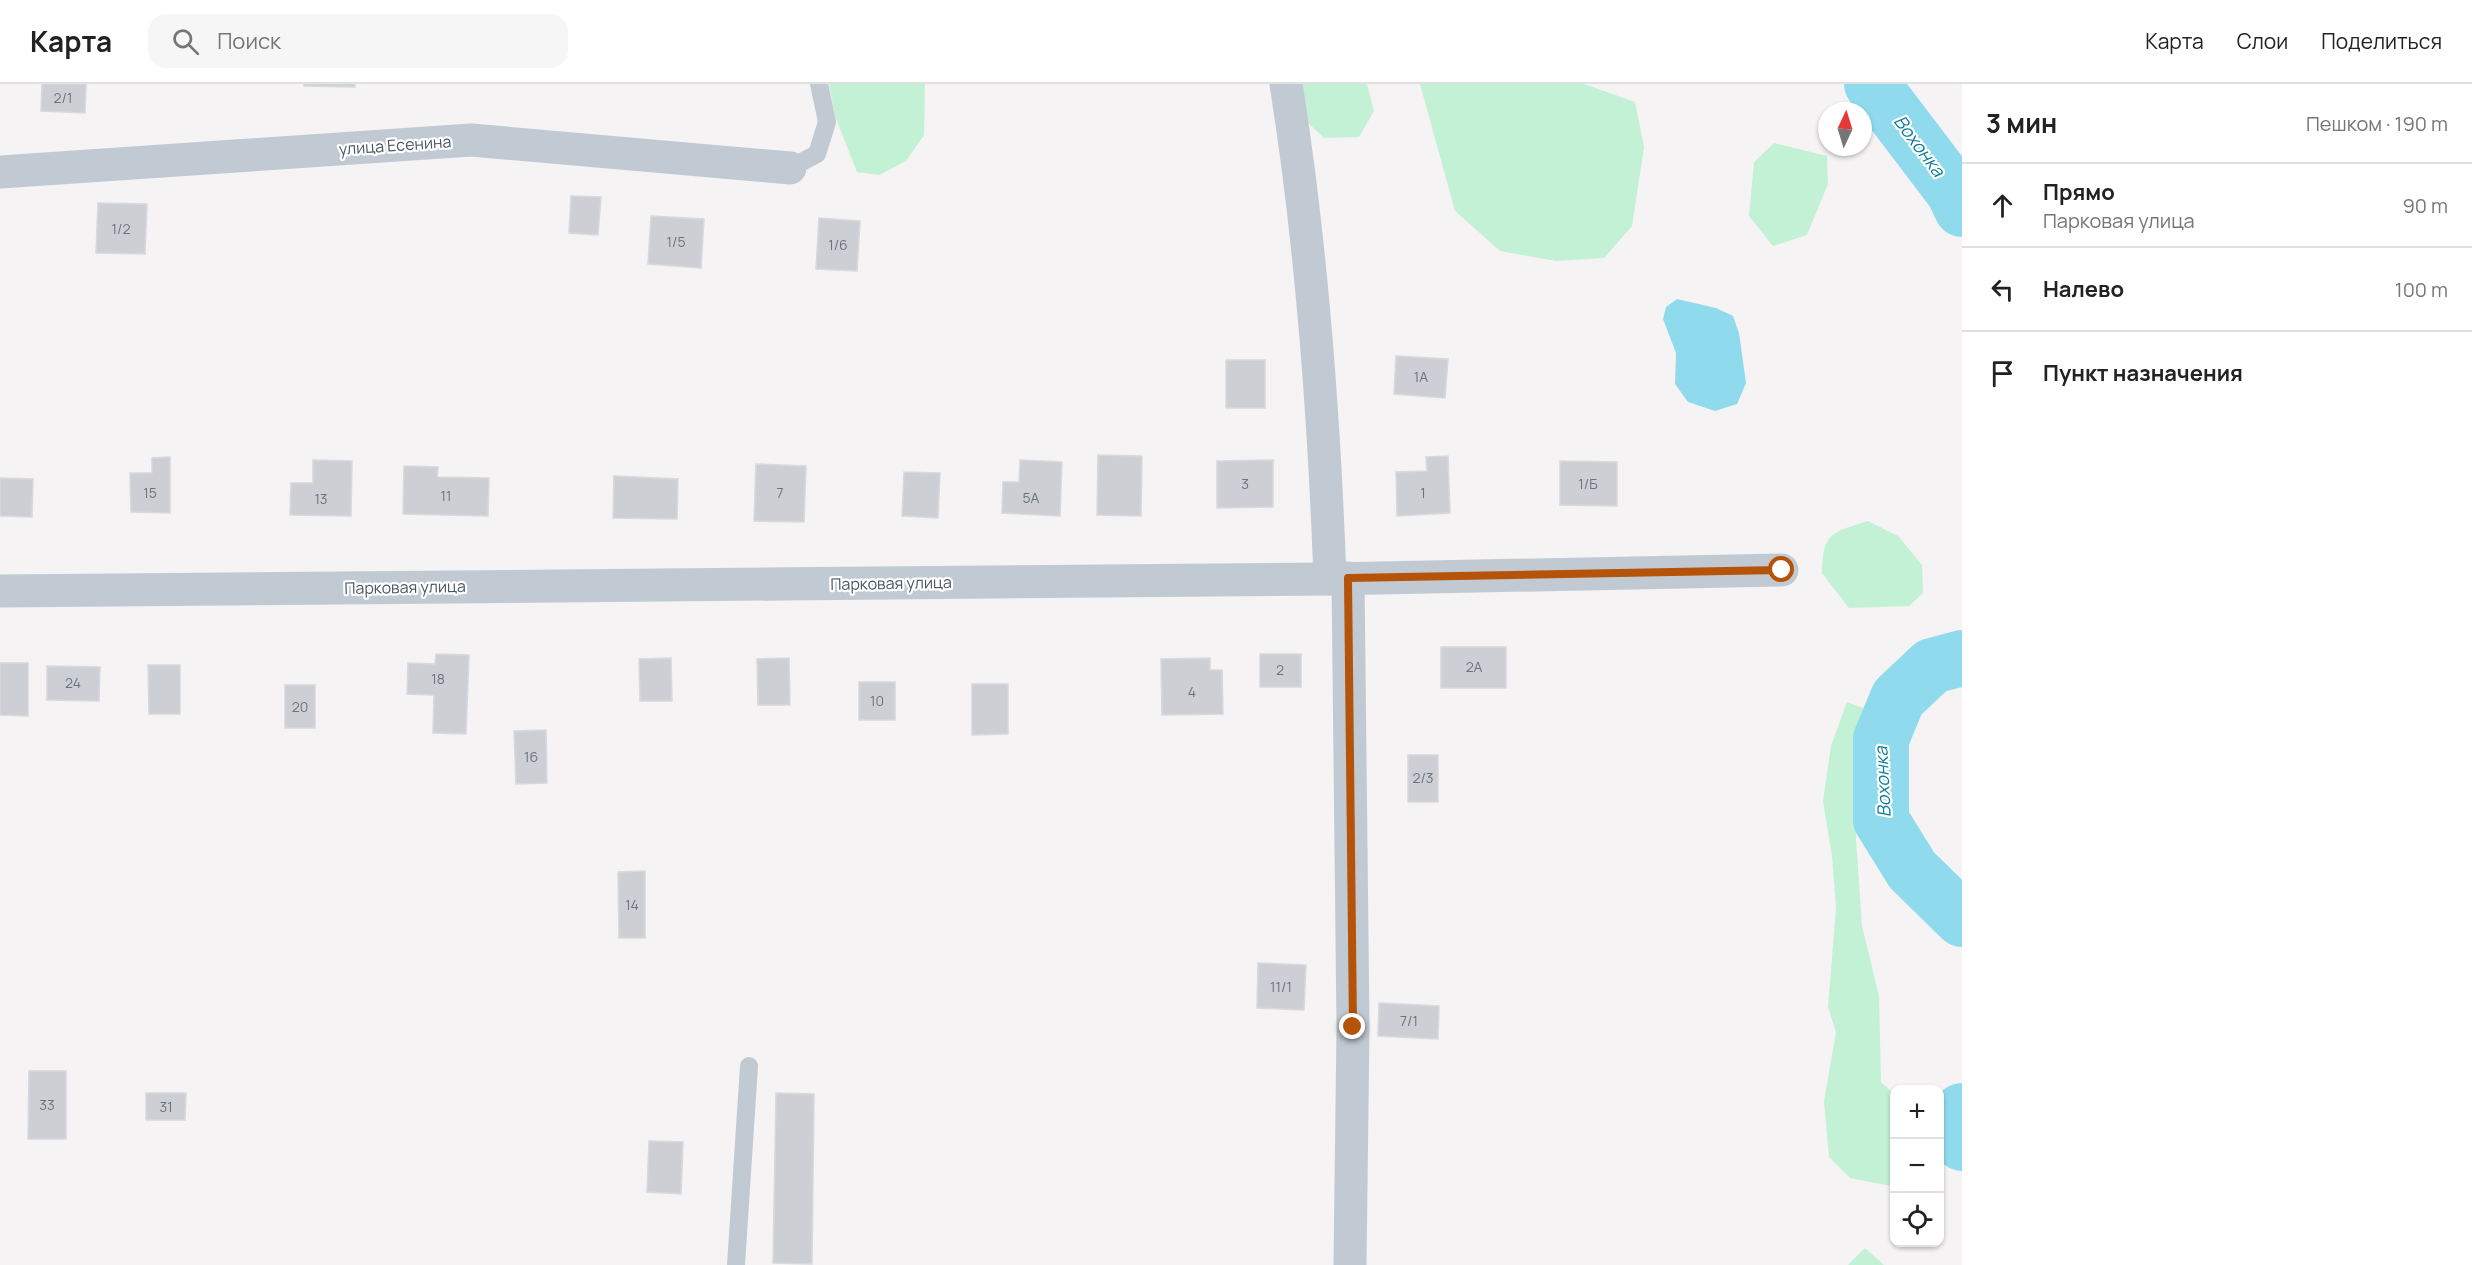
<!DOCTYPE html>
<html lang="ru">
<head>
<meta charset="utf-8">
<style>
  :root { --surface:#fff; --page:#f6f6f6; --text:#222; --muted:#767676; --line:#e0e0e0 }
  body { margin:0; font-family:Manrope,sans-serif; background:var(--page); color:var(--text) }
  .controls { position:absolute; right:18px; bottom:18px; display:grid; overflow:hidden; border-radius:12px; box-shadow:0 2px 4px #0004 }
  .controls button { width:54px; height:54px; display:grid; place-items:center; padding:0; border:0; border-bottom:2px solid var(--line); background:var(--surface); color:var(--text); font:30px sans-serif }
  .compass { position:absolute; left:1818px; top:18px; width:54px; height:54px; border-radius:50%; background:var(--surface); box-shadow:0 2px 4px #0004; rotate:4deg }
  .stop { position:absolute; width:18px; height:18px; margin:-14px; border:4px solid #b45309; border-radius:50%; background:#fff }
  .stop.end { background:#b45309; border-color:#fff; box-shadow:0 2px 6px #0008 }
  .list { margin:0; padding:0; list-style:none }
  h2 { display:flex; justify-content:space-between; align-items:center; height:78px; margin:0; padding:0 24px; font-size:26px }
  h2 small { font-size:20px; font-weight:400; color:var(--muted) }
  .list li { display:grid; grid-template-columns:39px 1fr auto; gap:18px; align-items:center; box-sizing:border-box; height:84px; padding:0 24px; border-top:2px solid var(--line) }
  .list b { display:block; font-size:22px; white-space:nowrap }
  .list p { margin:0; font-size:20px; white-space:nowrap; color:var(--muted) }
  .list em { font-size:20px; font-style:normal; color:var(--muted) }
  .icon { flex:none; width:33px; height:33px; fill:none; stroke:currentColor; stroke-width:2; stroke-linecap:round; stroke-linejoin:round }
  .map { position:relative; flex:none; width:1962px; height:1181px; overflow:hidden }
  header { display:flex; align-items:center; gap:36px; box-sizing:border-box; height:84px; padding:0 30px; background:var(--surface); border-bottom:2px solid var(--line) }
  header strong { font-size:28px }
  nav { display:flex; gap:33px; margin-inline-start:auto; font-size:21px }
  .search { width:420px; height:54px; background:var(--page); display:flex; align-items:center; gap:15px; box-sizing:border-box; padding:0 21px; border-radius:18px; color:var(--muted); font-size:22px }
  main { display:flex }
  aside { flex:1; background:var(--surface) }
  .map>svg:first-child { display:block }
  .green { fill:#c3f1d5 }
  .water { fill:#90daee }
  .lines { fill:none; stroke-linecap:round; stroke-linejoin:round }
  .river { stroke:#90daee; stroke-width:56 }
  .building { fill:#cdcfd5; stroke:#d7d9de; stroke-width:1.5 }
  .lane { stroke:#c1cad2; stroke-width:18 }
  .street { stroke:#c1cad2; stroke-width:33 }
  .route { stroke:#b45309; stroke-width:8 }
  .labels { text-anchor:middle; stroke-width:4.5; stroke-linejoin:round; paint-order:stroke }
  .number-label { font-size:14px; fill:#6b747e }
  .street-label { font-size:16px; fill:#4a5661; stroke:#fff }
  .water-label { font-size:18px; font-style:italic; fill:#0c7c9b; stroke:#fff }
</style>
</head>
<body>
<header>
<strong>Карта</strong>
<div class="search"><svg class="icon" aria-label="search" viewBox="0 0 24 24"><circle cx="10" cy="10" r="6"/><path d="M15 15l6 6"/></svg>Поиск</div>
<nav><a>Карта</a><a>Слои</a><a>Поделиться</a></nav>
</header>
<main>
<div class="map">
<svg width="1962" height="1181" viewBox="0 0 1962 1181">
  <rect width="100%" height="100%" fill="#f5f3f3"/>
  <g class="green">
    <polygon points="829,0 925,0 924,51 906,77 879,91 857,88 835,32"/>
    <polygon points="1300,0 1367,0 1374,27 1359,53 1324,54 1305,36"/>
    <polygon points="1420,0 1584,0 1635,18 1644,63 1632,142 1604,174 1556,177 1500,167 1455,127"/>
    <polygon points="1774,59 1827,72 1828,100 1807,151 1773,162 1749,132 1754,78"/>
    <path d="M 1868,437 L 1898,452 L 1922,481 L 1923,509 L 1909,522 L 1849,524 L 1822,489 C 1823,448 1831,449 1868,437 Z"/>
    <polygon points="1847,618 1863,624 1856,755 1862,842 1879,912 1881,998 1894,1010 1894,1101 1891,1102 1850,1094 1829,1073 1824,1017 1836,948 1828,923 1836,824 1832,772 1823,717 1831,662"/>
    <polygon points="1865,1164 1884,1181 1848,1181"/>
  </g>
  <polygon class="water" points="1677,215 1716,224 1733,232 1739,249 1746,299 1737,320 1715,327 1688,318 1675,300 1676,269 1663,235 1666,223"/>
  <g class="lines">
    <g class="river">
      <polyline points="1872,0 1954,108 1962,125"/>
      <polyline points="1962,574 1932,582 1898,614 1881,655 1881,736 1912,786 1962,835"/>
      <polyline points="1962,1027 1957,1045 1962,1059"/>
    </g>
  </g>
  <g class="building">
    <polygon points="42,0 86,0 85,29 41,27"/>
    <polygon points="304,0 355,0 355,3 304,2"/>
    <polygon points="571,112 601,113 598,151 569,149"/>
    <polygon points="98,119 147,120 145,170 96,169"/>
    <polygon points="651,132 704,135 701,184 648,180"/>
    <polygon points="819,134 860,137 857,187 816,185"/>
    <polygon points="1396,272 1448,275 1445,314 1394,310"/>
    <rect x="1226" y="276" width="39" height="48"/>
    <polygon points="1098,371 1142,372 1141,432 1097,431"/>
    <polygon points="1448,372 1450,429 1397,432 1396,388 1427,387 1426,373"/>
    <polygon points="170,373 170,429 131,428 130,389 152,389 152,374"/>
    <polygon points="313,376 352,377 351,432 290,431 291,399 313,399"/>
    <polygon points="1020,376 1062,378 1060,432 1002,429 1003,398 1019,398"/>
    <polygon points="1273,376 1273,423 1217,424 1217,377"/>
    <polygon points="1560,377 1617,378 1617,422 1560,421"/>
    <polygon points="756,380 806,382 804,438 754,437"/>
    <polygon points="404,382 438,383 437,393 489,394 488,432 403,430"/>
    <polygon points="904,388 940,389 938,434 902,432"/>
    <polygon points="614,392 678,395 677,435 613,434"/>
    <polygon points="0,394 33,395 32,433 0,432"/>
    <rect x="1441" y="563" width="65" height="41"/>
    <polygon points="436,570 469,571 466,650 433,649 434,611 407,610 408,579 435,580"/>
    <rect x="1260" y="570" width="41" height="33"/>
    <polygon points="671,574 672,617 640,617 639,575"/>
    <polygon points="789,574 790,621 758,621 757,575"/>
    <polygon points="1210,574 1210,586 1222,586 1223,630 1162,631 1161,575"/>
    <polygon points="0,579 28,579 28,632 0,631"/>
    <polygon points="148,581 180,581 180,630 149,630"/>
    <polygon points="47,582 100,583 99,617 47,616"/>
    <rect x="859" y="598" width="36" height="38"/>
    <polygon points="972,600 1008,600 1008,650 972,651"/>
    <rect x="285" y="601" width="30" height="43"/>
    <polygon points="546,646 547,699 516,700 514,647"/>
    <rect x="1408" y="671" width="30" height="47"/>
    <polygon points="645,787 645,854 619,854 618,788"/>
    <polygon points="1258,879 1306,881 1304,926 1257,924"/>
    <polygon points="1379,919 1439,922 1438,955 1378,952"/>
    <polygon points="29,987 66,987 66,1055 28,1055"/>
    <polygon points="146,1009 186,1009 185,1036 146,1036"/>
    <polygon points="776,1009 814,1010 812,1180 773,1179"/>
    <polygon points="649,1057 683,1058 681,1110 647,1108"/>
  </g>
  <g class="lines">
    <g class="lane">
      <polyline points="790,84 817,70 827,38 819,0"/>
      <polyline points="736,1181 749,982"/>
    </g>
    <g class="street">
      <path d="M 1286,0 C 1312,163 1324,329 1330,495"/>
      <polyline points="0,88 471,56 790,84"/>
      <polyline points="1348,494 1353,943 1350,1181"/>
      <polyline points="0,507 1330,495 1782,486"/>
    </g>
  </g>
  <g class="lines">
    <polyline class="route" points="1353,943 1348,494 1782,486"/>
  </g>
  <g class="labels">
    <g class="number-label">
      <text x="63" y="19">2/1</text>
      <text x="121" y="150">1/2</text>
      <text x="676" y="163">1/5</text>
      <text x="838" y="166">1/6</text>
      <text x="1421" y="298">1А</text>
      <text x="1245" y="405">3</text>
      <text x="1588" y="405">1/Б</text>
      <text x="150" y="414">15</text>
      <text x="780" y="414">7</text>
      <text x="1423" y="414">1</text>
      <text x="446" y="417">11</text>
      <text x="1031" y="419">5А</text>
      <text x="321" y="420">13</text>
      <text x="1474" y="588">2А</text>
      <text x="1280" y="591">2</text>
      <text x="438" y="600">18</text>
      <text x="73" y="604">24</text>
      <text x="1192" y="613">4</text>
      <text x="877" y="622">10</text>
      <text x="300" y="628">20</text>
      <text x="531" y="678">16</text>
      <text x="1423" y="699">2/3</text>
      <text x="632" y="826">14</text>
      <text x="1281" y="908">11/1</text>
      <text x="1409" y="942">7/1</text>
      <text x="47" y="1026">33</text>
      <text x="166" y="1028">31</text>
    </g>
    <g class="street-label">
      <text transform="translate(395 61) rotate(-4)" y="6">улица Есенина</text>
      <text transform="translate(891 499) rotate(-1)" y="6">Парковая улица</text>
      <text transform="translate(405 503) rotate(-1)" y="6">Парковая улица</text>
    </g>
    <g class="water-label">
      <text transform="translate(1919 62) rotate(53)" y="6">Вохонка</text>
      <text transform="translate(1883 698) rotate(-93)" y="6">Вохонка</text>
    </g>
  </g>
</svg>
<div class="controls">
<button>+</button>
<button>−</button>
<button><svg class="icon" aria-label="locate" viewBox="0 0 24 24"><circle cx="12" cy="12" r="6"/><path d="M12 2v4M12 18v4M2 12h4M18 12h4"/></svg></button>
</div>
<svg class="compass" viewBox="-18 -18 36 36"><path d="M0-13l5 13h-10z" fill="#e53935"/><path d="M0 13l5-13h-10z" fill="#767676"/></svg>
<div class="stop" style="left:1782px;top:486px"></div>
<div class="stop end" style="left:1353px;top:943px"></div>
</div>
<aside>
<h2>3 мин<small>Пешком · 190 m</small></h2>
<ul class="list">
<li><svg class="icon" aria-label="ahead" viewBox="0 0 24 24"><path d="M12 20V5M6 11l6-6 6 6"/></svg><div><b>Прямо</b><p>Парковая улица</p></div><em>90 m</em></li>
<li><svg class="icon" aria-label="left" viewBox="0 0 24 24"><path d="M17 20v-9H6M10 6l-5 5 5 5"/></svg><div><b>Налево</b></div><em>100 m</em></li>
<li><svg class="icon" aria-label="arrive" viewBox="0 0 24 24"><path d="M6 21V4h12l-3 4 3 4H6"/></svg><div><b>Пункт назначения</b></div></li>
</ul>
</aside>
</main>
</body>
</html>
